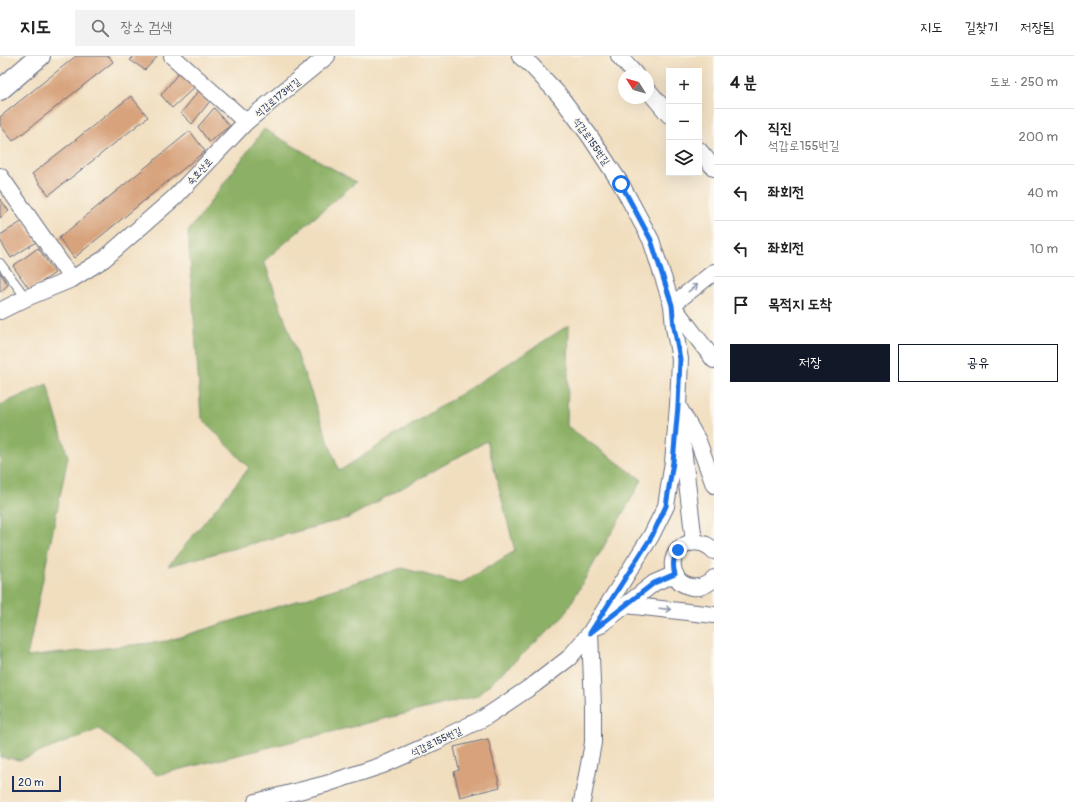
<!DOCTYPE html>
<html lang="ko">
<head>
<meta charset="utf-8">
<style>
  :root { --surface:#fff; --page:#f2f2f2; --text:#222; --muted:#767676; --line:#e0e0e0; --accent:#111827 }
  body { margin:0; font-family:Pangolin,"Poor Story",sans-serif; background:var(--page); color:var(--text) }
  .controls { position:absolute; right:12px; top:12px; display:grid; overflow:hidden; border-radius:0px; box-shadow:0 4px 16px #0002 }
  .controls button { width:36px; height:36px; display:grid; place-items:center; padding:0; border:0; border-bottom:1px solid var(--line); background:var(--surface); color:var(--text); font:20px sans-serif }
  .compass { position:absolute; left:618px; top:12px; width:36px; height:36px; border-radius:50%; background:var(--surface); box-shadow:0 4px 16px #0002; rotate:307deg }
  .scale { position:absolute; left:12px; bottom:10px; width:49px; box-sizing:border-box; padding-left:4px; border:2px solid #1b2f5e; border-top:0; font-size:11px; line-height:14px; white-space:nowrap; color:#1b2f5e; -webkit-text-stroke:3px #fbf7ec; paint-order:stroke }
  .stop { position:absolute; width:12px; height:12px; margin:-9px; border:3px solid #1a73e8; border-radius:50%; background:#fff }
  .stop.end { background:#1a73e8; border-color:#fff; box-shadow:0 1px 4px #0008 }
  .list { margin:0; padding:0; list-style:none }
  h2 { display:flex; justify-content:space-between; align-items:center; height:52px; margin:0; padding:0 16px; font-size:17px }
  h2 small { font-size:13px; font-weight:400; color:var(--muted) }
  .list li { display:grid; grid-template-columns:26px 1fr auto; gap:12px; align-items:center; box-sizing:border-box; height:56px; padding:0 16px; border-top:1px solid var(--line) }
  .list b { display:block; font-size:15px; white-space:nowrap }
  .list p { margin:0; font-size:13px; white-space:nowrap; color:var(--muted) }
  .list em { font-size:13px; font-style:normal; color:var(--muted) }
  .actions { display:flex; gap:8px; padding:12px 16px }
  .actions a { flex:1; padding:9px 0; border:1px solid var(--accent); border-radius:0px; text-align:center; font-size:14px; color:var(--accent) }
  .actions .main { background:var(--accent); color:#fff }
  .icon { flex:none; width:22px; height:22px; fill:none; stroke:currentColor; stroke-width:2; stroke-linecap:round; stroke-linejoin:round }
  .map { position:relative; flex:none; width:714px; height:746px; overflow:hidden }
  header { display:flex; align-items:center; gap:24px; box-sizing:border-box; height:56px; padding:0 20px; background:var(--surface); border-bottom:1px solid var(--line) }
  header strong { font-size:19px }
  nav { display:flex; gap:22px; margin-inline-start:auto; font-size:14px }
  .search { width:280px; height:36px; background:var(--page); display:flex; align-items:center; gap:10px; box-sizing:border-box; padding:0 14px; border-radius:0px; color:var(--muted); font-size:15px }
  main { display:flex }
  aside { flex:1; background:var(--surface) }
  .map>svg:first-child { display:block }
  .forest { fill:#8cb065; stroke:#547062 }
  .building { fill:#d7a27b }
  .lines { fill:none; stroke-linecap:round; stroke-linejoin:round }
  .service-casing { stroke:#666c80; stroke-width:10 }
  .minor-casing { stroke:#666c80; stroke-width:18 }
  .tertiary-casing { stroke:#666c80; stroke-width:22 }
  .service { stroke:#fff; stroke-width:8 }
  .minor { stroke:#fff; stroke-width:16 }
  .tertiary { stroke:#fff; stroke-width:20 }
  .oneway { stroke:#8d97ae }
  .route { stroke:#1a73e8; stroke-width:5 }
  .labels { text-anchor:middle; stroke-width:3; stroke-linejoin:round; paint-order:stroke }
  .street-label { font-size:10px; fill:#1b2f5e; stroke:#fbf7ec }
</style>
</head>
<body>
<header>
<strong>지도</strong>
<div class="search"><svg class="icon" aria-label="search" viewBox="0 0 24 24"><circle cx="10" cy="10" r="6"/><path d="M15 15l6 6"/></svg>장소 검색</div>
<nav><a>지도</a><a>길찾기</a><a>저장됨</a></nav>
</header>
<main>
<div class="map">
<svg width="714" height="746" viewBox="0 0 714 746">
  <rect width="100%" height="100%" fill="#fbf7ec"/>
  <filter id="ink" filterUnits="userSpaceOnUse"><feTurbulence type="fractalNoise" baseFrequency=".025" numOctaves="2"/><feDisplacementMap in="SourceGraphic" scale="8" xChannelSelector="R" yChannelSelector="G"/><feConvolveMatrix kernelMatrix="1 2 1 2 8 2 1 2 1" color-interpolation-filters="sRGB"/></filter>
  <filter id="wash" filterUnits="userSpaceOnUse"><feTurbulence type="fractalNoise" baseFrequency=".012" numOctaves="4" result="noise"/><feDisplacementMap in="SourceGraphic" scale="16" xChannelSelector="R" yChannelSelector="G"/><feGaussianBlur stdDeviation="0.9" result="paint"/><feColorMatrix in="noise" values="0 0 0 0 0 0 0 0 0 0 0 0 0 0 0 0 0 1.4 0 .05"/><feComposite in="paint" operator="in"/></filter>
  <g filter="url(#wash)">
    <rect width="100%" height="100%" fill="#f1debf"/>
    <polygon class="forest" points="264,73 356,126 264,205 339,415 569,269 567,370 642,424 563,561 477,640 157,719 99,673 20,704 0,701 0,349 47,328 68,401 27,601 167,585 402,512 460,528 515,495 487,385 348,462 168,510 249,412 201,361 188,176"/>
    <g id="blocks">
      <g class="building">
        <polygon points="76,0 109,0 113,6 13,85 0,69 0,61"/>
        <polygon points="134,0 156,0 157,1 145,14 130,4"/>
        <polygon points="180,15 197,29 172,52 161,39"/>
        <polygon points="201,32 210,45 192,68 181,57"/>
        <polygon points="131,40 148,61 49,139 32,118"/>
        <polygon points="214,52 230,70 209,86 198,71"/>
        <polygon points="190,75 205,95 74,202 59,182"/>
        <polygon points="0,143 9,155 0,162"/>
        <polygon points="23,165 36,186 11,202 0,184 0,179"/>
        <polygon points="38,192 55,217 30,234 13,210"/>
        <polygon points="0,216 8,229 0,236"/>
        <polygon points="488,683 500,731 460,741 454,716 459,714 454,691"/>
      </g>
    </g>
  </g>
  <g filter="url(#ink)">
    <use href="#blocks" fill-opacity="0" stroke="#666c80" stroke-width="1"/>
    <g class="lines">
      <g class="service-casing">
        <polyline id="service" points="0,207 26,242"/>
      </g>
      <g class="minor-casing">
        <g id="minor">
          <polyline points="172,0 246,66"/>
          <polyline points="619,0 635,18"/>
          <polyline points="648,34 669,59"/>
          <polyline points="699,94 714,112"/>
          <polyline points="0,120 72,223"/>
          <polyline points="714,216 672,249 714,304"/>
          <polyline points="0,255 26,242 72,223 104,203 175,141 246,66 327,0"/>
          <polyline points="678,350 698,385 714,429"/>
          <polyline points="682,383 694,486"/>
          <path d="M 714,495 C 694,473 661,497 677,522 C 680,527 686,530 692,531 C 701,532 708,529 714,522"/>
          <polyline points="626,549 714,559"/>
          <polyline points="599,570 654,527 675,518"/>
          <polyline points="256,746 326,728 383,709 435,686 484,662 535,628 569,602 590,577 651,480 666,450 673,406 678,350 680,303 674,271 672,249 651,184 621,128 589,79 559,39 531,9 520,0"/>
          <polyline points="582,746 593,687 593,650 590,577"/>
        </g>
      </g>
      <g class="tertiary-casing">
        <polyline id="tertiary" points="0,34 40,0"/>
      </g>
      <use href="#service" class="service"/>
      <use href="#minor" class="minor"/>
      <use href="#tertiary" class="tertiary"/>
    </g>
    <defs><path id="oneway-shaft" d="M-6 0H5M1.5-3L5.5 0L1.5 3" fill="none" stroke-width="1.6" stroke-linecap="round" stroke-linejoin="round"/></defs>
    <g class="oneway">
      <use href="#oneway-shaft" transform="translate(693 232) rotate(-38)"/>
      <use href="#oneway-shaft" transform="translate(665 553) rotate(7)"/>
    </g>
  </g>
  <g class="lines" filter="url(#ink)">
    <path class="route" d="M 621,128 L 651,184 L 672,249 L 674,271 L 680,303 L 678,350 L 673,406 L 666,450 L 652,480 L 590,577 L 654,527 L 675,518 C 672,509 673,502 678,494"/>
  </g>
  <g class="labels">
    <g class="street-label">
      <text transform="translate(277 41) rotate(-39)" y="4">석갑로173번길</text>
      <text transform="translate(592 85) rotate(55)" y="4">석갑로155번길</text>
      <text transform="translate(199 115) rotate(-47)" y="4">숙호산로</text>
      <text transform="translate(436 685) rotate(-25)" y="4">석갑로155번길</text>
    </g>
  </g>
</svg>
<div class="controls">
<button>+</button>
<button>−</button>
<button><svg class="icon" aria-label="layers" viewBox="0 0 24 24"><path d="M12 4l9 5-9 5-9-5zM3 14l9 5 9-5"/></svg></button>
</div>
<svg class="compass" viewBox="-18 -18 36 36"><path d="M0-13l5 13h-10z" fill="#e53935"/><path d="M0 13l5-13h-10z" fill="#767676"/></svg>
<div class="scale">20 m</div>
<div class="stop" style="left:621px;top:128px"></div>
<div class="stop end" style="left:678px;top:494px"></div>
</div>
<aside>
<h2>4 분<small>도보 · 250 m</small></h2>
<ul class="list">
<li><svg class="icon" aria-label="ahead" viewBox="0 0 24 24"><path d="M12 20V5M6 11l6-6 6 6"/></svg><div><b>직진</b><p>석갑로155번길</p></div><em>200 m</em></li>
<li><svg class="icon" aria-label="left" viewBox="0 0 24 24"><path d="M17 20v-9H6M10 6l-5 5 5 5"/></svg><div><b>좌회전</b></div><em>40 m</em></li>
<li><svg class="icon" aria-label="left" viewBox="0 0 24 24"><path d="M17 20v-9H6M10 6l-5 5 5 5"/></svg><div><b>좌회전</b></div><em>10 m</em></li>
<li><svg class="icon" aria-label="arrive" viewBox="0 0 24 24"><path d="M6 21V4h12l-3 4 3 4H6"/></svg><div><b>목적지 도착</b></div></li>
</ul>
<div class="actions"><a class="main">저장</a><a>공유</a></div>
</aside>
</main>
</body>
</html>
